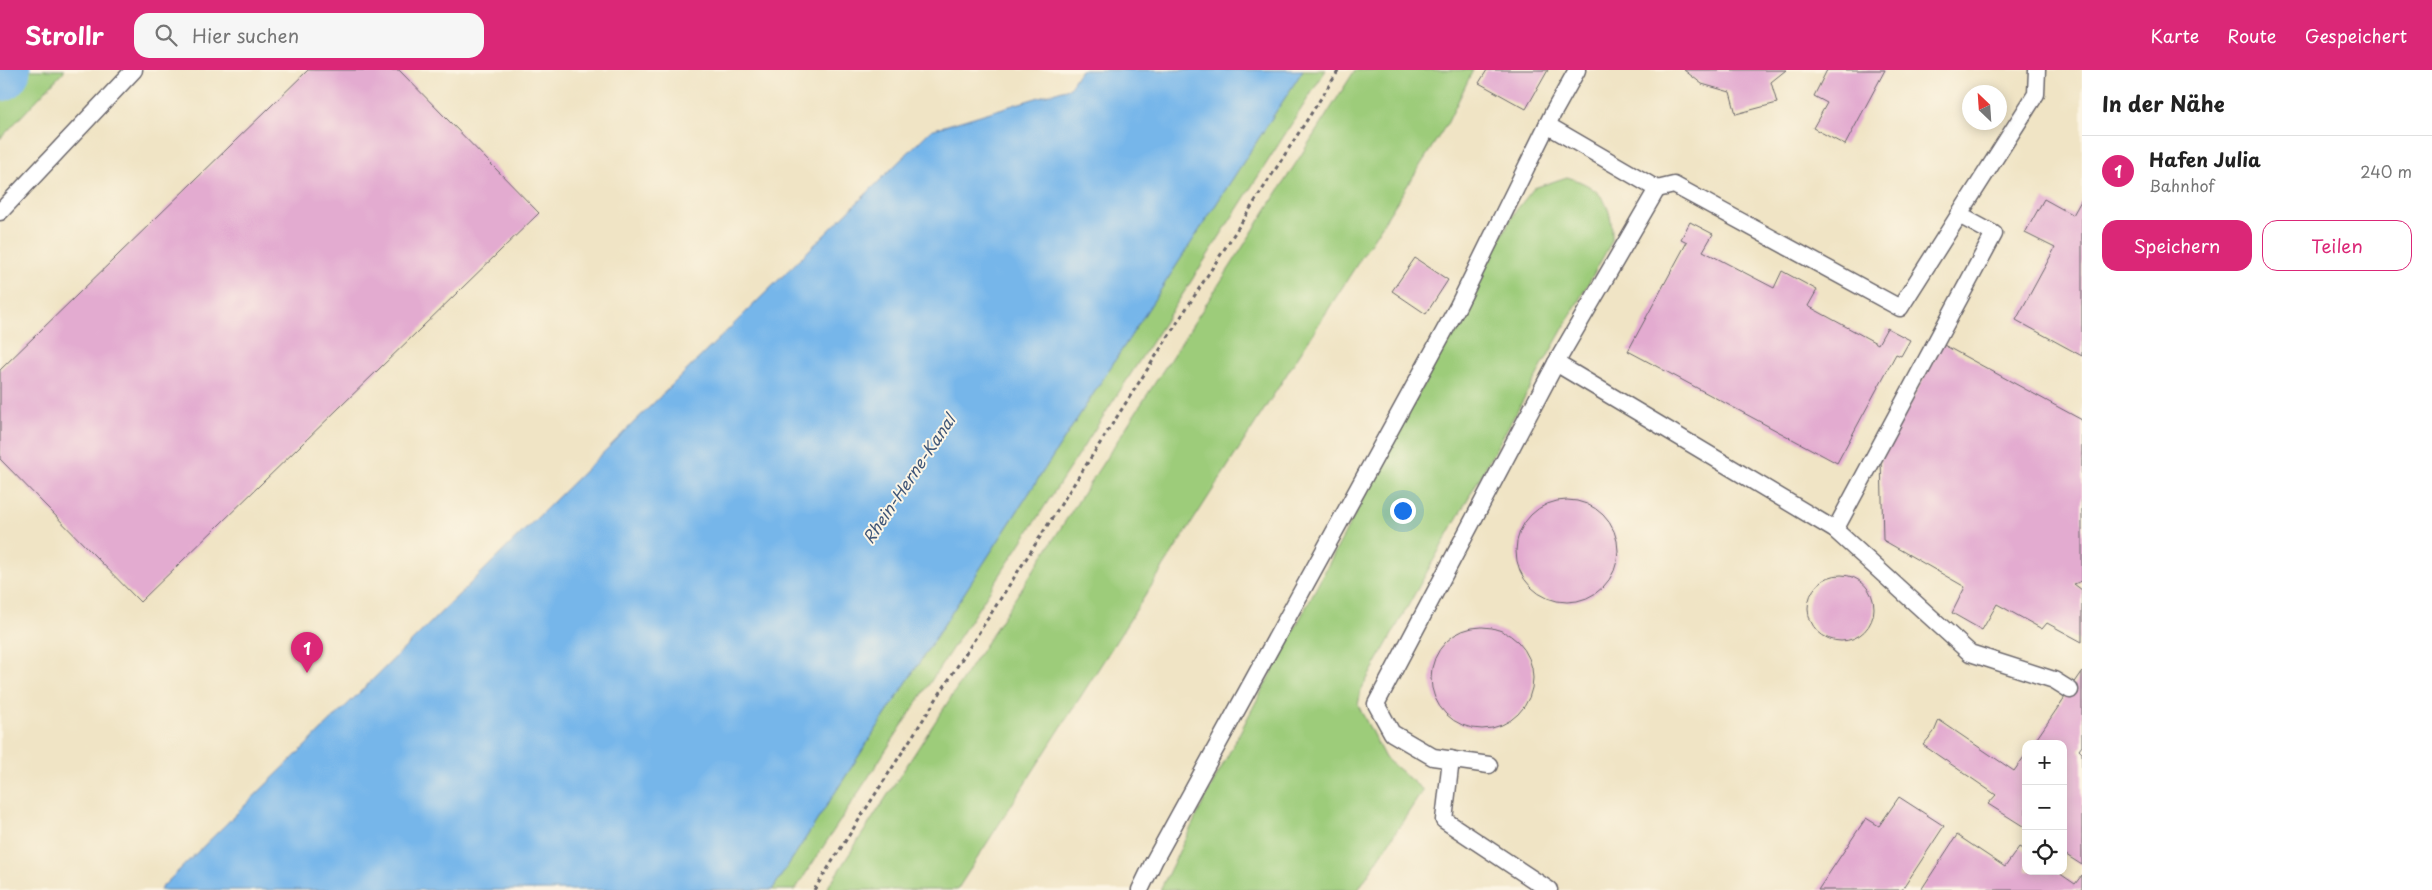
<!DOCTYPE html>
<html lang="de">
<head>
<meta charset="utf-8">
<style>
  :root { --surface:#fff; --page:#f6f6f6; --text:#222; --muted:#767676; --line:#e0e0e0; --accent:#db2777 }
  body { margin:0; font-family:"Playpen Sans",sans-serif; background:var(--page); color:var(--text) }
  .controls { position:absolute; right:15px; bottom:15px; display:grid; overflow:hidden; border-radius:10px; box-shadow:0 2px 12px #0003 }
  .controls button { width:45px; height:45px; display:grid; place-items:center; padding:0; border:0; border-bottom:1px solid var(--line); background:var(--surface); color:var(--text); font:25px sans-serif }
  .compass { position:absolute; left:1962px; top:15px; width:45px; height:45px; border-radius:50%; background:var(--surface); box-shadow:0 2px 12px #0003; rotate:335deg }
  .you { position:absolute; left:1402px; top:440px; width:18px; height:18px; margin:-12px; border:4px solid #fff; border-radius:50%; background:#1a73e8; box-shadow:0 0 0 8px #1a73e833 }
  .badge { display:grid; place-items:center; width:32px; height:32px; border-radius:50%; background:var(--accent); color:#fff; font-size:16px; font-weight:700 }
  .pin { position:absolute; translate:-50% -41px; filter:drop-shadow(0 1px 2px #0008) }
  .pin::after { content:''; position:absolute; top:26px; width:18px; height:15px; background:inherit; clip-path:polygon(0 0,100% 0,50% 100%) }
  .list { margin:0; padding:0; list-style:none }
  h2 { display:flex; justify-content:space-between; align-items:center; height:65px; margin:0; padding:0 20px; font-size:21px }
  h2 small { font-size:16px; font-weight:400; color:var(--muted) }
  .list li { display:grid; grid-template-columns:32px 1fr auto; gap:15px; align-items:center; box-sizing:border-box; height:70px; padding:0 20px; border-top:1px solid var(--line) }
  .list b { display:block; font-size:19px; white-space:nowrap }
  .list p { margin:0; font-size:16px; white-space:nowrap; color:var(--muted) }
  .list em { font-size:16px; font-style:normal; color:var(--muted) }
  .actions { display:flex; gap:10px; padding:15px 20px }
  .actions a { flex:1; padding:11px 0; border:1px solid var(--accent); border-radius:15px; text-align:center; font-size:18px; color:var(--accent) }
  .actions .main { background:var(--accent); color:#fff }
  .icon { flex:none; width:28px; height:28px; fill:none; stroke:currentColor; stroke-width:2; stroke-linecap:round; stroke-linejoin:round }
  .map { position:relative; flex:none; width:2082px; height:820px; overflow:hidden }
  header { display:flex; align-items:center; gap:30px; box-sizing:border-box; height:70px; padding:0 25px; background:var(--accent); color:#fff }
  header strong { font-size:24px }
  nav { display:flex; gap:28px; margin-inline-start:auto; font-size:18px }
  .search { width:350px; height:45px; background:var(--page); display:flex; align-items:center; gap:12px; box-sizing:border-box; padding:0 18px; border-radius:15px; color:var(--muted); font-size:19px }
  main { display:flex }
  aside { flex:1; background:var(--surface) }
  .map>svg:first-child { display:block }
  .green { fill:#9dcc7a; stroke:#60775a }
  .water { fill:#76b6ea; stroke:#4c6c92 }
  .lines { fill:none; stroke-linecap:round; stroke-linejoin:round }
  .river { stroke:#76b6ea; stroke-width:55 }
  .building { fill:#e3abd0 }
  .lane-casing { stroke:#6a666b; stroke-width:19 }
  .path { stroke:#6a666b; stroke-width:3; stroke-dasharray:4 4; stroke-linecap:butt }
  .lane { stroke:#fff; stroke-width:16 }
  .labels { text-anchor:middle; stroke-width:4; stroke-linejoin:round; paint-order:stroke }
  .water-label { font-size:16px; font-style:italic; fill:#3f5678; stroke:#fcf5e5 }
</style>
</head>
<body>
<header>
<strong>Strollr</strong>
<div class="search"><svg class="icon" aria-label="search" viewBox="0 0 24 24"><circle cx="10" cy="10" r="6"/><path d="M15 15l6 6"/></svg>Hier suchen</div>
<nav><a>Karte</a><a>Route</a><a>Gespeichert</a></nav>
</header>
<main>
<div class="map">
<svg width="2082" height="820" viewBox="0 0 2082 820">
  <rect width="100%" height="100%" fill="#fcf5e5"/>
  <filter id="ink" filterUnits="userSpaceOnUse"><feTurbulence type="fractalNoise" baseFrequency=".02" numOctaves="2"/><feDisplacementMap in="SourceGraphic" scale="10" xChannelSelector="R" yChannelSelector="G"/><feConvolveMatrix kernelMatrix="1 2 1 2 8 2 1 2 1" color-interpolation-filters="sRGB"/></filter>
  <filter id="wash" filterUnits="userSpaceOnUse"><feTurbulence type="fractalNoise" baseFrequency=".0096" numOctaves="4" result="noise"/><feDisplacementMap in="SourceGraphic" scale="20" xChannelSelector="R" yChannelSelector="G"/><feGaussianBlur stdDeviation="1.12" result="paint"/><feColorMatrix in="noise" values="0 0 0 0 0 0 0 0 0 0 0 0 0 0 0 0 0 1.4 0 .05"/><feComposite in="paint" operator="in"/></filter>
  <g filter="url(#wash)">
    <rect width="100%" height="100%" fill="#f0e4c5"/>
    <g class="green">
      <polygon points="0,0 65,0 0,69"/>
      <polygon points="1303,0 1326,0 1190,213 795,820 772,820"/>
      <polygon points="1355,0 1473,0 1448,52 957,820 826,820 1232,194"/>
      <path d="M 1567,107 C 1602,117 1613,135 1612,171 L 1361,620 L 1358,635 L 1385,688 L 1423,720 L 1358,820 L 1160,820 L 1209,721 L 1514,143 L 1534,118 Z"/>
    </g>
    <polygon class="water" points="1081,0 1303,0 772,820 159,820 931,60 1069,18"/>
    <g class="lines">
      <polyline class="river" points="0,4 3,0"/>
    </g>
    <g id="blocks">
      <g class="building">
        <polygon points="308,0 399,0 539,143 140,532 0,389 0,300"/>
        <polygon points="1487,0 1548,0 1526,39 1479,13"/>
        <polygon points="1684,0 1786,0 1771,12 1777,33 1736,44 1730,22 1702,14"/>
        <polygon points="1827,0 1885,0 1845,75 1813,58 1827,33 1814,26"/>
        <polygon points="2044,129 2073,145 2082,129 2082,286 2016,250 2055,178 2025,163"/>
        <polygon points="1690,152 1713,164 1703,181 1774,218 1782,201 1817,220 1808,236 1878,274 1887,258 1910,270 1901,286 1896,284 1837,393 1628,281 1687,172 1681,169"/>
        <polygon points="1415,188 1448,210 1426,244 1392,221"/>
        <polygon points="1942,274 2082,350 2082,511 2074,514 2082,520 2082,572 2047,553 2042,559 1997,534 1982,560 1952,543 1965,517 1883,470 1881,388"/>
        <circle cx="1567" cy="481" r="51"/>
        <circle cx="1841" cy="538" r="33"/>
        <circle cx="1482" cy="608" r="51"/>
        <polygon points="2082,602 2082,676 2079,680 2082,683 2082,795 2063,783 2063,674 2033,674"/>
        <polygon points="1939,650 2014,701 2026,684 2026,758 1988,734 1996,725 1923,675 1934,662"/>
        <polygon points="1899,727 1944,756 1902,820 1818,820 1866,748 1879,756"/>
        <polygon points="1957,765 2005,797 2019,777 2026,781 2026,801 2056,801 2075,814 2082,805 2082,820 1921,820"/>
      </g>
    </g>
  </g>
  <g filter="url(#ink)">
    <use href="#blocks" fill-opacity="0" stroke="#6a666b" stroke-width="1"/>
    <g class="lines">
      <g class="lane-casing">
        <g id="lane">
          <polyline points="1547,55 1657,119 1556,293 1835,460 1970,583 2054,610 2070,620"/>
          <polyline points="1657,119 1674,115 1900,238 1959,145"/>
          <polyline points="0,142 134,0"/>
          <polyline points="1835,460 1994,164 1959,145 2036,24 2037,0"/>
          <polyline points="1451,689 1444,750 1549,820"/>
          <polyline points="1489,695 1433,687 1392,663 1376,634 1556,293"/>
          <polyline points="1140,820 1154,791 1458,236 1553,43 1577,0"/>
        </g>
      </g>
      <polyline class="path" points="814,820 1339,0"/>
      <use href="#lane" class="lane"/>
    </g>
  </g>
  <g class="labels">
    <g class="water-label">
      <text transform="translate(909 409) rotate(-56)" y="6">Rhein-Herne-Kanal</text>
    </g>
  </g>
</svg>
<div class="controls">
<button>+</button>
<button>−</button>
<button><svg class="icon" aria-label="locate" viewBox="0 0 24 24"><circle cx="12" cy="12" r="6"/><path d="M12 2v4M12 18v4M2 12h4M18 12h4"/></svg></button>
</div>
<svg class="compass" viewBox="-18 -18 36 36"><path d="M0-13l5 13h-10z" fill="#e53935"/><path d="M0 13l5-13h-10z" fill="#767676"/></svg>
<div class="you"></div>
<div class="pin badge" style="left:307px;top:603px">1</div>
</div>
<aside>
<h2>In der Nähe<small></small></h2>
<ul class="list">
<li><span class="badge">1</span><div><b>Hafen Julia</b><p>Bahnhof</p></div><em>240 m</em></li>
</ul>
<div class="actions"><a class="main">Speichern</a><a>Teilen</a></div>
</aside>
</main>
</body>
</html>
